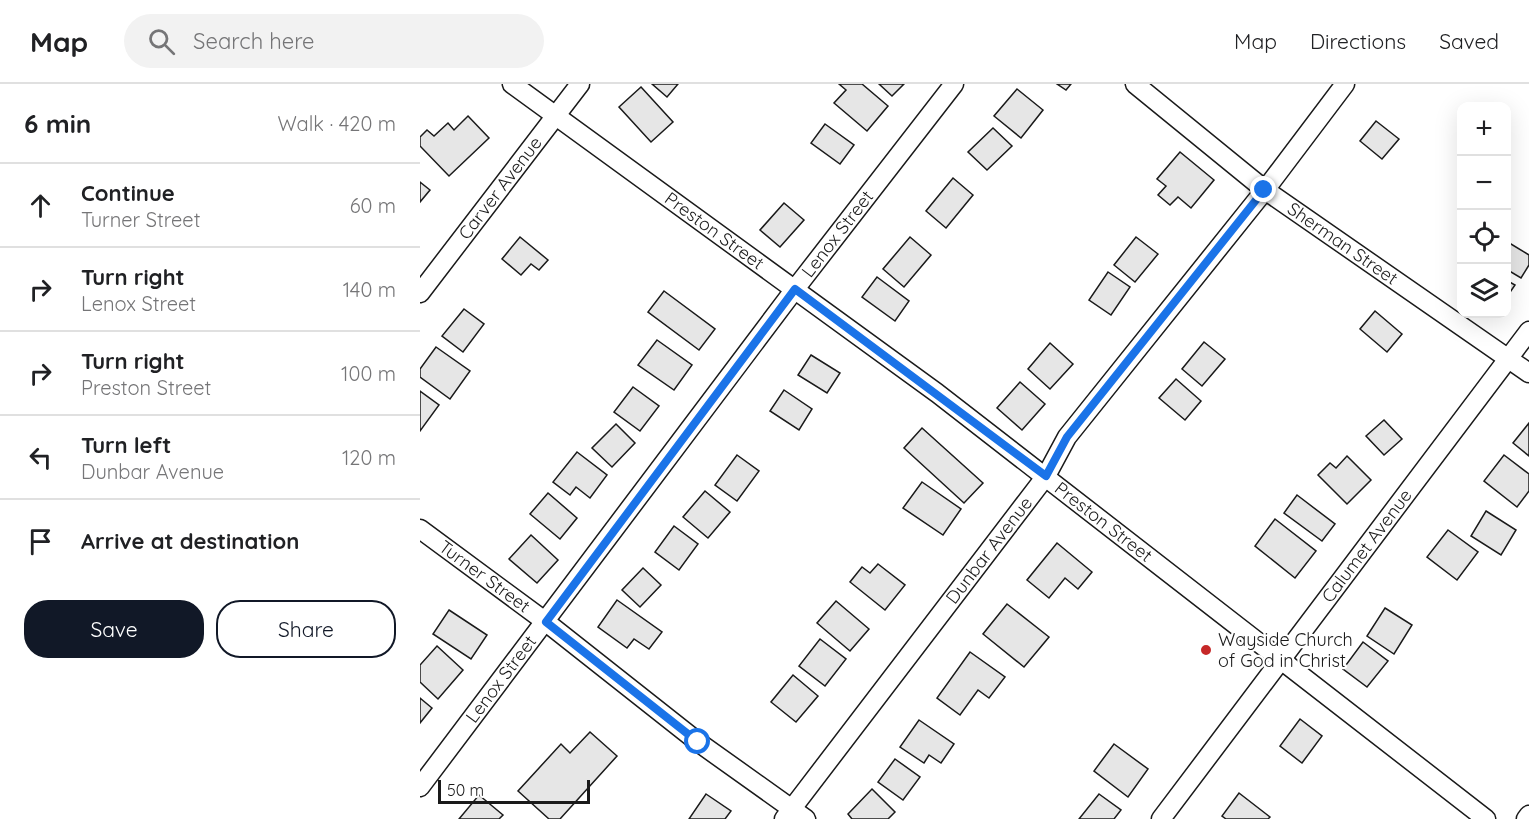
<!DOCTYPE html>
<html lang="en">
<head>
<meta charset="utf-8">
<style>
  :root { --surface:#fff; --page:#f2f2f2; --text:#202124; --muted:#757577; --line:#e0e0e0; --accent:#111827 }
  body { margin:0; font-family:Quicksand,sans-serif; background:var(--page); color:var(--text) }
  .controls { position:absolute; right:18px; top:18px; display:grid; overflow:hidden; border-radius:12px; box-shadow:0 6px 24px #0002 }
  .controls button { width:54px; height:54px; display:grid; place-items:center; padding:0; border:0; border-bottom:2px solid var(--line); background:var(--surface); color:var(--text); font:30px sans-serif }
  .scale { position:absolute; left:18px; bottom:15px; width:152px; box-sizing:border-box; padding-left:6px; border:3px solid #1a1a1a; border-top:0; font-size:16px; line-height:21px; white-space:nowrap; color:#1a1a1a; -webkit-text-stroke:4px #fff; paint-order:stroke }
  .stop { position:absolute; width:18px; height:18px; margin:-14px; border:4px solid #1a73e8; border-radius:50%; background:#fff }
  .stop.end { background:#1a73e8; border-color:#fff; box-shadow:0 2px 6px #0008 }
  .list { margin:0; padding:0; list-style:none }
  h2 { display:flex; justify-content:space-between; align-items:center; height:78px; margin:0; padding:0 24px; font-size:26px }
  h2 small { font-size:20px; font-weight:400; color:var(--muted) }
  .list li { display:grid; grid-template-columns:39px 1fr auto; gap:18px; align-items:center; box-sizing:border-box; height:84px; padding:0 24px; border-top:2px solid var(--line) }
  .list b { display:block; font-size:22px; white-space:nowrap }
  .list p { margin:0; font-size:20px; white-space:nowrap; color:var(--muted) }
  .list em { font-size:20px; font-style:normal; color:var(--muted) }
  .actions { display:flex; gap:12px; padding:18px 24px }
  .actions a { flex:1; padding:14px 0; border:2px solid var(--accent); border-radius:24px; text-align:center; font-size:21px; color:var(--accent) }
  .actions .main { background:var(--accent); color:#fff }
  .icon { flex:none; width:33px; height:33px; fill:none; stroke:currentColor; stroke-width:2; stroke-linecap:round; stroke-linejoin:round }
  .map { position:relative; flex:none; width:1109px; height:735px; overflow:hidden }
  header { display:flex; align-items:center; gap:36px; box-sizing:border-box; height:84px; padding:0 30px; background:var(--surface); border-bottom:2px solid var(--line) }
  header strong { font-size:28px }
  nav { display:flex; gap:33px; margin-inline-start:auto; font-size:21px }
  .search { width:420px; height:54px; background:var(--page); display:flex; align-items:center; gap:15px; box-sizing:border-box; padding:0 21px; border-radius:33px; color:var(--muted); font-size:22px }
  main { display:flex }
  aside { flex:1; background:var(--surface) }
  .map>svg:first-child { display:block }
  .building { fill:#e6e6e6; stroke:#1a1a1a; stroke-width:1.5 }
  .lines { fill:none; stroke-linecap:round; stroke-linejoin:round }
  .street-casing { stroke:#1a1a1a; stroke-width:21 }
  .street { stroke:#fff; stroke-width:18 }
  .route { stroke:#1a73e8; stroke-width:8 }
  .poi-dot { fill:#c62828; stroke:#fff; stroke-width:2 }
  .labels { text-anchor:middle; stroke-width:4.5; stroke-linejoin:round; paint-order:stroke }
  .street-label { font-size:18px; fill:#1a1a1a; stroke:#fff }
  .poi-label { font-size:18px; fill:#1a1a1a; stroke:#fff; text-anchor:start }
</style>
</head>
<body>
<header>
<strong>Map</strong>
<div class="search"><svg class="icon" aria-label="search" viewBox="0 0 24 24"><circle cx="10" cy="10" r="6"/><path d="M15 15l6 6"/></svg>Search here</div>
<nav><a>Map</a><a>Directions</a><a>Saved</a></nav>
</header>
<main>
<aside>
<h2>6 min<small>Walk · 420 m</small></h2>
<ul class="list">
<li><svg class="icon" aria-label="ahead" viewBox="0 0 24 24"><path d="M12 20V5M6 11l6-6 6 6"/></svg><div><b>Continue</b><p>Turner Street</p></div><em>60 m</em></li>
<li><svg class="icon" aria-label="right" viewBox="0 0 24 24"><path d="M7 20v-9h11M14 6l5 5-5 5"/></svg><div><b>Turn right</b><p>Lenox Street</p></div><em>140 m</em></li>
<li><svg class="icon" aria-label="right" viewBox="0 0 24 24"><path d="M7 20v-9h11M14 6l5 5-5 5"/></svg><div><b>Turn right</b><p>Preston Street</p></div><em>100 m</em></li>
<li><svg class="icon" aria-label="left" viewBox="0 0 24 24"><path d="M17 20v-9H6M10 6l-5 5 5 5"/></svg><div><b>Turn left</b><p>Dunbar Avenue</p></div><em>120 m</em></li>
<li><svg class="icon" aria-label="arrive" viewBox="0 0 24 24"><path d="M6 21V4h12l-3 4 3 4H6"/></svg><div><b>Arrive at destination</b></div></li>
</ul>
<div class="actions"><a class="main">Save</a><a>Share</a></div>
</aside>
<div class="map">
<svg width="1109" height="735" viewBox="0 0 1109 735">
  <rect width="100%" height="100%" fill="#fff"/>
  <g class="building">
    <polygon points="232,0 258,0 247,13"/>
    <polygon points="419,0 442,0 468,22 447,47 414,19 426,6"/>
    <polygon points="459,0 484,0 472,12"/>
    <polygon points="637,0 651,0 646,6"/>
    <polygon points="221,3 253,38 231,58 199,23"/>
    <polygon points="597,5 623,26 601,54 574,32"/>
    <polygon points="48,32 69,54 29,92 0,62 0,53 7,46 14,52 28,39 34,46"/>
    <polygon points="956,37 979,55 962,75 940,57"/>
    <polygon points="405,40 434,61 420,80 391,59"/>
    <polygon points="573,44 592,62 567,86 548,68"/>
    <polygon points="760,68 794,96 771,124 758,113 750,121 738,111 746,102 737,95"/>
    <polygon points="533,94 553,111 526,144 506,127"/>
    <polygon points="0,98 10,106 0,118"/>
    <polygon points="364,119 384,136 360,163 340,146"/>
    <polygon points="100,153 128,176 119,186 111,180 101,191 82,175"/>
    <polygon points="490,153 511,171 484,203 463,185"/>
    <polygon points="716,153 738,170 715,198 694,181"/>
    <polygon points="1086,157 1109,171 1109,181 1101,194 1086,185"/>
    <polygon points="688,188 710,203 691,231 669,216"/>
    <polygon points="457,193 489,217 475,237 442,213"/>
    <polygon points="1086,196 1095,201 1086,214"/>
    <polygon points="244,207 295,245 279,266 228,228"/>
    <polygon points="44,225 64,240 43,268 22,252"/>
    <polygon points="955,227 982,250 967,268 940,245"/>
    <polygon points="237,256 272,281 254,306 218,281"/>
    <polygon points="784,258 805,275 782,302 762,285"/>
    <polygon points="630,259 653,280 630,305 608,285"/>
    <polygon points="16,263 50,287 30,315 0,293 0,285"/>
    <polygon points="391,271 420,289 407,309 378,291"/>
    <polygon points="756,295 781,317 765,336 739,314"/>
    <polygon points="600,298 625,320 602,346 577,324"/>
    <polygon points="213,303 239,322 220,347 194,328"/>
    <polygon points="364,306 392,325 379,346 350,327"/>
    <polygon points="0,307 19,321 0,347"/>
    <polygon points="964,336 982,355 964,371 946,352"/>
    <polygon points="1109,339 1109,372 1093,359"/>
    <polygon points="196,340 215,359 192,383 172,364"/>
    <polygon points="502,344 563,399 544,419 484,364"/>
    <polygon points="157,368 187,391 170,414 156,403 150,411 133,398"/>
    <polygon points="317,371 339,387 317,417 295,401"/>
    <polygon points="1084,371 1109,390 1109,407 1097,423 1064,397"/>
    <polygon points="927,372 951,396 927,420 898,391 910,379 916,384"/>
    <polygon points="502,398 541,425 523,451 483,424"/>
    <polygon points="285,407 310,428 288,454 263,433"/>
    <polygon points="128,409 157,434 140,455 110,430"/>
    <polygon points="877,411 915,440 902,457 864,429"/>
    <polygon points="1066,427 1096,446 1081,471 1051,452"/>
    <polygon points="855,435 896,467 875,494 835,462"/>
    <polygon points="254,442 278,460 259,486 235,468"/>
    <polygon points="1028,446 1058,468 1037,496 1007,473"/>
    <polygon points="111,451 138,476 117,499 89,475"/>
    <polygon points="637,459 672,488 658,505 645,494 629,514 607,496"/>
    <polygon points="458,480 485,501 465,526 430,498 442,483 450,489"/>
    <polygon points="223,484 241,501 220,523 202,506"/>
    <polygon points="197,516 242,548 229,565 214,555 207,564 178,543"/>
    <polygon points="416,517 449,545 430,567 397,539"/>
    <polygon points="587,520 629,553 604,583 563,550"/>
    <polygon points="965,524 992,541 974,570 947,552"/>
    <polygon points="29,526 67,551 51,575 13,550"/>
    <polygon points="400,555 426,575 405,602 379,582"/>
    <polygon points="943,558 968,577 947,603 923,585"/>
    <polygon points="17,562 43,586 18,615 0,598 0,581"/>
    <polygon points="550,568 585,593 569,614 558,606 540,631 517,614"/>
    <polygon points="373,591 398,612 376,638 351,618"/>
    <polygon points="0,614 12,624 0,639"/>
    <polygon points="880,635 902,652 882,679 860,662"/>
    <polygon points="499,636 534,660 521,679 509,671 504,679 480,663"/>
    <polygon points="170,648 197,672 140,735 129,735 98,707 141,660 150,669"/>
    <polygon points="694,660 728,685 708,713 674,687"/>
    <polygon points="475,675 500,693 483,716 458,698"/>
    <polygon points="452,705 475,728 468,735 432,735 428,730"/>
    <polygon points="819,709 850,733 848,735 806,735 802,732"/>
    <polygon points="286,710 311,727 305,735 269,735"/>
    <polygon points="679,710 701,726 694,735 659,735"/>
    <polygon points="59,711 83,731 79,735 39,735"/>
  </g>
  <g class="lines">
    <g class="street-casing">
      <g id="street">
        <path id="s1" d="M 92,0 L 517,309 L 1066,735"/>
        <path id="s2" d="M 715,0 L 845,106 L 1109,289"/>
        <path id="s3" d="M 0,209 L 160,0"/>
        <path id="s4" d="M 0,445 L 126,538 L 278,658 L 386,735"/>
        <path id="s5" d="M 0,703 L 375,205 L 534,0"/>
        <path id="s6" d="M 364,735 L 626,392 L 647,353 L 845,106 L 925,0"/>
        <path id="s7" d="M 741,735 L 1109,247"/>
        <polyline points="1106,735 1109,731"/>
      </g>
    </g>
    <use href="#street" class="street"/>
  </g>
  <g class="lines">
    <polyline class="route" points="278,658 126,538 375,205 626,392 647,353 844,106"/>
  </g>
  <circle class="poi-dot" cx="786" cy="566" r="6"/>
  <g class="labels">
    <g class="street-label">
      <text dy="6" stroke="none"><textPath href="#s3" startOffset="132">Carver Avenue</textPath></text>
      <text dy="6" stroke="none"><textPath href="#s1" startOffset="250">Preston Street</textPath></text>
      <text dy="6" stroke="none"><textPath href="#s5" startOffset="693">Lenox Street</textPath></text>
      <text dy="6" stroke="none"><textPath href="#s2" startOffset="262">Sherman Street</textPath></text>
      <text dy="6" stroke="none"><textPath href="#s1" startOffset="736">Preston Street</textPath></text>
      <text dy="6" stroke="none"><textPath href="#s7" startOffset="342">Calumet Avenue</textPath></text>
      <text dy="6" stroke="none"><textPath href="#s6" startOffset="338">Dunbar Avenue</textPath></text>
      <text dy="6" stroke="none"><textPath href="#s4" startOffset="80">Turner Street</textPath></text>
      <text dy="6" stroke="none"><textPath href="#s5" startOffset="135">Lenox Street</textPath></text>
    </g>
    <g class="poi-label">
      <text x="798" y="562">Wayside Church<tspan x="798" dy="21">of God in Christ</tspan></text>
    </g>
  </g>
</svg>
<div class="controls">
<button>+</button>
<button>−</button>
<button><svg class="icon" aria-label="locate" viewBox="0 0 24 24"><circle cx="12" cy="12" r="6"/><path d="M12 2v4M12 18v4M2 12h4M18 12h4"/></svg></button>
<button><svg class="icon" aria-label="layers" viewBox="0 0 24 24"><path d="M12 4l9 5-9 5-9-5zM3 14l9 5 9-5"/></svg></button>
</div>
<div class="scale">50 m</div>
<div class="stop" style="left:278px;top:658px"></div>
<div class="stop end" style="left:844px;top:106px"></div>
</div>
</main>
</body>
</html>
